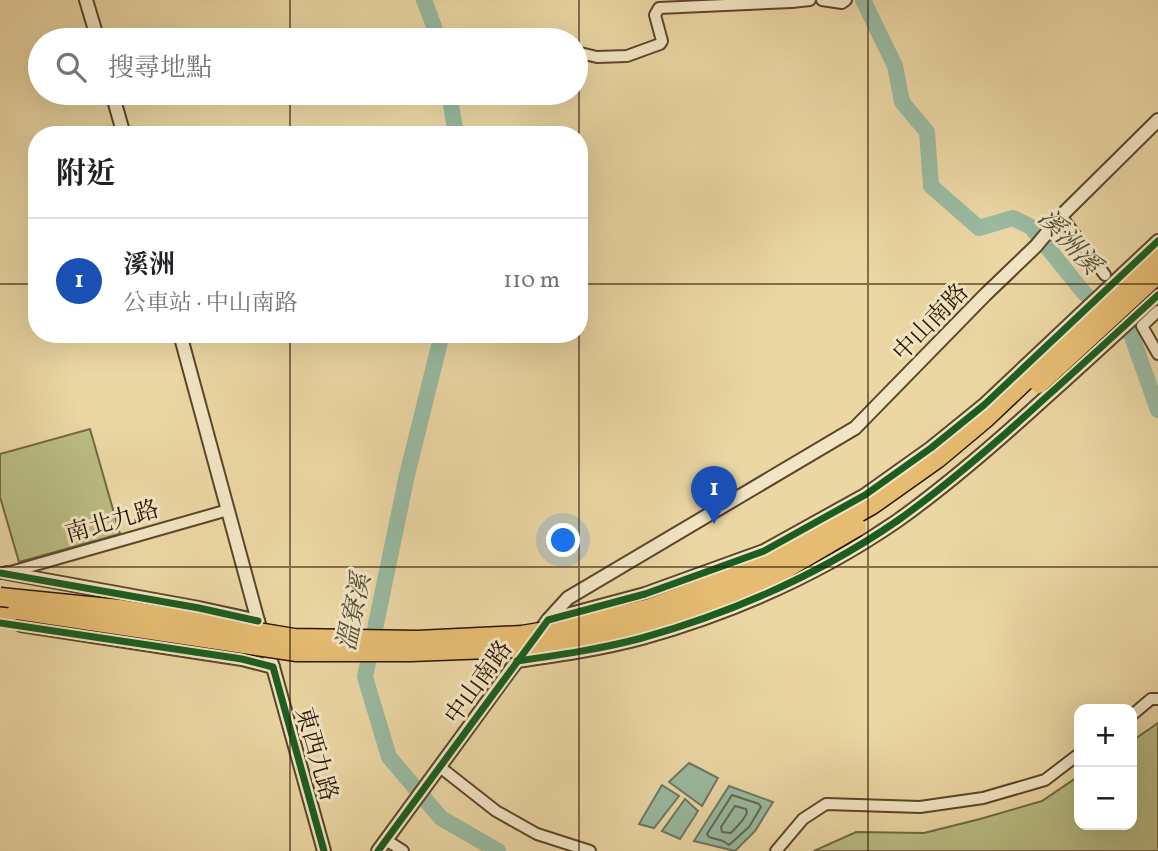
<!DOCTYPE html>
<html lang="zh-TW">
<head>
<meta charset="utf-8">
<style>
  :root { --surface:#fff; --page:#f2f2f2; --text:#202124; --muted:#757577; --line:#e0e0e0; --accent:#8f2418 }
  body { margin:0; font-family:Vollkorn,"Noto Serif TC",serif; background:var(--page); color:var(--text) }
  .controls { position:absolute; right:21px; bottom:21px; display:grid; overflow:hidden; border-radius:14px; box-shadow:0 7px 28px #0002 }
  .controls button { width:63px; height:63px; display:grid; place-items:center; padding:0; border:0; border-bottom:2px solid var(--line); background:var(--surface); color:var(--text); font:35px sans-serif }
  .you { position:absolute; left:564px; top:541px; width:24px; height:24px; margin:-18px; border:5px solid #fff; border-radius:50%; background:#1a73e8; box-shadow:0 0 0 10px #1a73e833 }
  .badge { display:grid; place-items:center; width:46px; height:46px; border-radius:50%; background:var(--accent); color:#fff; font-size:23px; font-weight:700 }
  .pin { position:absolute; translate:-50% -58px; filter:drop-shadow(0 2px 4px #0008) }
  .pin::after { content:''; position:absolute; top:37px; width:24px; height:21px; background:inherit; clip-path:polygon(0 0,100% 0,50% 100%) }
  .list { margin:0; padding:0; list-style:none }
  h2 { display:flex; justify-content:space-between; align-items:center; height:91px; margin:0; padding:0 28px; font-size:30px }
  h2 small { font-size:23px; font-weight:400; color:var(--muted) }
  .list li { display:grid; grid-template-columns:46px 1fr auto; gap:21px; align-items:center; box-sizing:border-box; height:126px; padding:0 28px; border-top:2px solid var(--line) }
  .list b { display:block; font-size:26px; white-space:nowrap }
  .list p { margin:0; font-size:23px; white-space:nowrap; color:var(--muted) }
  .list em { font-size:23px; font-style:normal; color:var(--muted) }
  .icon { flex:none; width:38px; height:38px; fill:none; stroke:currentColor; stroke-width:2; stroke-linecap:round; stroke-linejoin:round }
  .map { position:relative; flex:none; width:1158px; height:851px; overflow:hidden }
  .search { position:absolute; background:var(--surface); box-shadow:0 7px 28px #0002; left:28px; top:28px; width:560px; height:77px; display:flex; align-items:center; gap:18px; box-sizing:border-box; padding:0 24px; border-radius:38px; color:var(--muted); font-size:26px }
  .panel { position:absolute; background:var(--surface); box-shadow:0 7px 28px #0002; left:28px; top:126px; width:560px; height:217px; border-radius:28px }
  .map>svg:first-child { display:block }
  .green { fill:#babd84; stroke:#726943; stroke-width:2 }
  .water { fill:#99baa1; stroke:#6d7861; stroke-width:2 }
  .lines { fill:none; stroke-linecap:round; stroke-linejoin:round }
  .shore { stroke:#626852; stroke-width:2 }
  .river { stroke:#99baa1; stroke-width:16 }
  .minor-casing { stroke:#5b462a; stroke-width:14 }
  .tertiary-casing { stroke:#5b462a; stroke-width:16 }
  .trunk-casing { stroke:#2b1502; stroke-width:21 }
  .minor { stroke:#f2e5c4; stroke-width:10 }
  .tertiary { stroke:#f2e5c4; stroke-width:12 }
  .trunk { stroke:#e6bc72; stroke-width:18 }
  .trunk-bridge-casing { stroke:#2b1502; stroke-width:21; stroke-linecap:butt }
  .trunk-bridge { stroke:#e6bc72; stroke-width:18 }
  .cycleway-casing { stroke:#f2e5c4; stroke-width:11 }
  .cycleway { stroke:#1b5e20; stroke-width:7 }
  .grid { fill:none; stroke:#2b1502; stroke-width:2; stroke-opacity:0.55 }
  .labels { text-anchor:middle; stroke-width:6; stroke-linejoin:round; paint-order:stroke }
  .street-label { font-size:24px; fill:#2b1502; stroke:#f2e5c4 }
  .water-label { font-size:26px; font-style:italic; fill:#524f3a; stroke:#f2e5c4 }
</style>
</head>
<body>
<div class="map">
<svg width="1158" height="851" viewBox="0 0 1158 851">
  <rect width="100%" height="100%" fill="#ebd7a4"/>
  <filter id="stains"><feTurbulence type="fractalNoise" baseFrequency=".00286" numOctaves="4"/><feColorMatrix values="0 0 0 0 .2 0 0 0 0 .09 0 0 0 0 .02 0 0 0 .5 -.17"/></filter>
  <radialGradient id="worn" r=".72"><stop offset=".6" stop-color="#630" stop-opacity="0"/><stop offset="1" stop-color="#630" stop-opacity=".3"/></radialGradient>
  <g class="green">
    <polygon points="90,429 120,534 19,562 0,497 0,454"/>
    <polygon points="1158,723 1158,851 814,851 856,832 924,833 980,819 1042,801 1079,776 1079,825 1132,825 1132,741"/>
  </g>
  <g class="water">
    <polygon points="689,763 718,778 702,806 669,782"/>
    <polygon points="662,785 679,796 654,828 639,824"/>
    <polygon points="729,786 773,802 755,831 735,851 694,841"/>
    <polygon points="685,799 698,811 680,839 662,831"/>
  </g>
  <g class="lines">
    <g class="shore">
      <polygon points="732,795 759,804 761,807 749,827 729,845 723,841 709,837 707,834"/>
      <polygon points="735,806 746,809 747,813 742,821 731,833 722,832 721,827"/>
    </g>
    <g class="river">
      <polyline points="424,0 439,40"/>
      <polyline points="863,0 895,66 902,102 927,132 931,186 979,228 1013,218 1031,227 1084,293 1131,334 1158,410"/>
      <polyline points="449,93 456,135"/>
      <polyline points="442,334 407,475 365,677 389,757 441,818 498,851"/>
    </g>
    <g class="minor-casing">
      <g id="minor">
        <polyline points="822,0 842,3 846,0"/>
        <polyline points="512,40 513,40"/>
        <polyline points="576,52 597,57 627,56 660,44 662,41 655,15 659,8 792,2 810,0"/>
        <polyline points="1061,216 1105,275"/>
        <polyline points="1158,311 1142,326 1158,354"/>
        <polyline points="0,573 7,573 228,510"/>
        <polyline points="1132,715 1151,699 1158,699"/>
        <polyline points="440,767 496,811 537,834 590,851"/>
        <polyline points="386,840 403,851"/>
        <polyline points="776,851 803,819 826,804 920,807 983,798 1045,780 1079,754"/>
      </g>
    </g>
    <g class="tertiary-casing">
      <g id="tertiary">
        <polyline points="86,0 98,40"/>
        <polyline points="112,93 124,135"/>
        <polyline points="180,334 258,621 273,667 324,851"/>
        <polyline points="7,573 199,608 258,621"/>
        <polyline points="548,620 645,594 764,551 865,495 931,448 984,405 1158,241"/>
        <polyline points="21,625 242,659 273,667"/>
        <path d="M 517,661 C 559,655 601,649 642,638 C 731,613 820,574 897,521 C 949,484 997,442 1044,399 C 1082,365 1120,330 1158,295"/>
        <polyline points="378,851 517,661 548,620 568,598 855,428 985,295 1036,246 1061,216 1158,120"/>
      </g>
    </g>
    <g class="trunk-casing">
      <polyline id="trunk" points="0,616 35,619"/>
    </g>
    <use href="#minor" class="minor"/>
    <use href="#tertiary" class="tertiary"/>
    <use href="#trunk" class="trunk"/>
    <g class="trunk-bridge-casing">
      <g id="trunk-bridge">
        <polyline points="1039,384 1158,274"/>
        <polyline points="0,597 119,609 294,638 417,640 522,635 576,626 650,608 770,563 872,505 937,459 986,418 1158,255"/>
        <polyline points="17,610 297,652 411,652 520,648 580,639 660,621 772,577 857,527"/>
      </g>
    </g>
    <use href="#trunk-bridge" class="trunk-bridge"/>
    <g class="cycleway-casing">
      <g id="cycleway">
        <polyline points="0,573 199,608 258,621"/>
        <polyline points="0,623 242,659 273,667 324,851"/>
        <path d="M 517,661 C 559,655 601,649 642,638 C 731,613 820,574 897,521 C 949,484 997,442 1044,399 C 1082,365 1120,330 1158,295"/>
        <polyline points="378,851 548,620 645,594 764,551 865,495 931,448 984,405 1158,241"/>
      </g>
    </g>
    <use href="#cycleway" class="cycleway"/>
  </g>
  <path class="grid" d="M 290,0 L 290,40M 579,0 L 579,135M 868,0 L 868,851M 290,93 L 290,135M 0,284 L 37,284M 579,284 L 1158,284M 290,334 L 290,851M 579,334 L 579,851M 0,567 L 1158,567"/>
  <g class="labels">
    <g class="street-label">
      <text transform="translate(930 322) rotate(-46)" y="8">中山南路</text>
      <text transform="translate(112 521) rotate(-16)" y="8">南北九路</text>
      <text transform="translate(478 682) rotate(-54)" y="8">中山南路</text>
      <text transform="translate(317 754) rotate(74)" y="8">東西九路</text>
    </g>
    <g class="water-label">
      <text transform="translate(1070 241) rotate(47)" y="9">溪洲溪</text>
      <text transform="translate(353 612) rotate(-78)" y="9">溫寮溪</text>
    </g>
  </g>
  <rect width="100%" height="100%" filter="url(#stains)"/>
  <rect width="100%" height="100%" fill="url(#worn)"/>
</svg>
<div class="controls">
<button>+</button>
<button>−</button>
</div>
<div class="you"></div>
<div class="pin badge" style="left:714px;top:524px;background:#1a4fb4">1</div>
<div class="search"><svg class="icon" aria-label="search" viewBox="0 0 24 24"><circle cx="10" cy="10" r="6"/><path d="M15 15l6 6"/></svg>搜尋地點</div>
<section class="panel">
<h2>附近<small></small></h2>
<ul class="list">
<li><span class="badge" style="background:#1a4fb4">1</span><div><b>溪洲</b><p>公車站 · 中山南路</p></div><em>110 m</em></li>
</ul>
</section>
</div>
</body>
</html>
